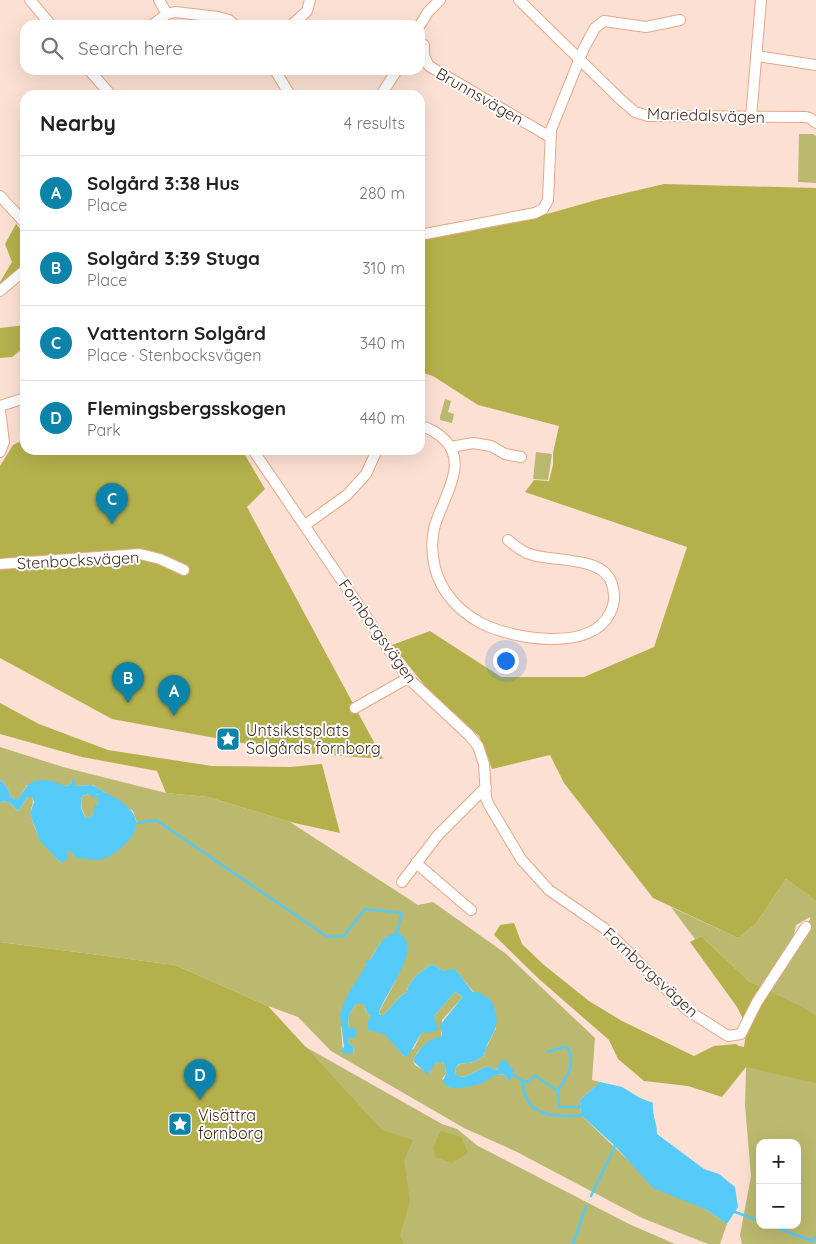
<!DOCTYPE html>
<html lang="en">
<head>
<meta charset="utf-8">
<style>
  :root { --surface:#fff; --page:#f2f2f2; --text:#202124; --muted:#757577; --line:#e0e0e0; --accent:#0c83a9 }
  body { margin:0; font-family:Quicksand,sans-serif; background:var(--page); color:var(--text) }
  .controls { position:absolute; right:15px; bottom:15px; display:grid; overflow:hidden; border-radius:10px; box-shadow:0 5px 20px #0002 }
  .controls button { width:45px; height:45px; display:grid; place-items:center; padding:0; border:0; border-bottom:1px solid var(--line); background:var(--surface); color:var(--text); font:25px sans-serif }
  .you { position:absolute; left:505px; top:660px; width:18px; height:18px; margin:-12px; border:4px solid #fff; border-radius:50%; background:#1a73e8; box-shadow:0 0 0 8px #1a73e833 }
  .badge { display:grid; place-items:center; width:32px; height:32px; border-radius:50%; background:var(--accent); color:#fff; font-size:16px; font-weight:700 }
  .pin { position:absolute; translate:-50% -41px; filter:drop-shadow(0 1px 2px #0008) }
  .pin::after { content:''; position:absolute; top:26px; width:18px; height:15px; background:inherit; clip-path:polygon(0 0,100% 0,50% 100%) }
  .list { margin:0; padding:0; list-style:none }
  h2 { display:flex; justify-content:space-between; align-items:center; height:65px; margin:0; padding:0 20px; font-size:21px }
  h2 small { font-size:16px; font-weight:400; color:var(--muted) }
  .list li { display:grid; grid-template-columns:32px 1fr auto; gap:15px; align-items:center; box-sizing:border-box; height:75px; padding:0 20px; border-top:1px solid var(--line) }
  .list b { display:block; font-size:19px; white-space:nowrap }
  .list p { margin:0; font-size:16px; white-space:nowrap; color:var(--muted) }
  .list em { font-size:16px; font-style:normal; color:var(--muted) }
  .icon { flex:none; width:28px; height:28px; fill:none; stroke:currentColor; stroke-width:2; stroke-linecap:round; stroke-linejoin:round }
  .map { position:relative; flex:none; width:816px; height:1244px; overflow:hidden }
  .search { position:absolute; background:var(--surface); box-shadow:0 5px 20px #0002; left:20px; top:20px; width:405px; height:55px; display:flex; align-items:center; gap:12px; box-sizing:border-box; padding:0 18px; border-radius:15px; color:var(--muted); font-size:19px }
  .panel { position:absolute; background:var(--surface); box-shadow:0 5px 20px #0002; left:20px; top:90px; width:405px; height:365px; border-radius:15px }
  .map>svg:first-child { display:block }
  .green { fill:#bbb96f; fill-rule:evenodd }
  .forest { fill:#b4b14d }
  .water { fill:#56caf8; fill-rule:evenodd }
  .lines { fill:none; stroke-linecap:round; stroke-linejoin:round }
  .stream { stroke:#56caf8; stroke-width:2.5 }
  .minor-casing { stroke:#e8a787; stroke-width:12 }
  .minor { stroke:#fff; stroke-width:10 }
  .labels { text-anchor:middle; stroke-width:4; stroke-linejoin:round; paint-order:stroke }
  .street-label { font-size:16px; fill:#452b1e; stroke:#fff }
  .poi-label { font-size:16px; fill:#452b1e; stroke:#fff; text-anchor:start }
</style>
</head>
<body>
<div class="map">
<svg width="816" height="1244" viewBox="0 0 816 1244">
  <rect width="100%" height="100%" fill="#fce0d3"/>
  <g class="green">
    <polygon points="799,134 813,134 816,136 816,183 798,182"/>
    <polygon points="445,399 451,401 448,412 454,414 452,423 440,420 440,417"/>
    <polygon points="536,452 552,454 548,480 533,479"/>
    <path d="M 0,747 L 63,767 L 166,793 L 208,797 L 290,822 L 418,905 L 433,902 L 505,953 L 595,1038 L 592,1080 L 600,1082 L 580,1100 L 581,1115 L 634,1166 L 688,1201 L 707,1210 L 727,1224 L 720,1244 L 708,1244 L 642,1218 L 517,1152 L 464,1128 L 331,1051 L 298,1017 L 268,1006 L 175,965 L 0,942 L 0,803 L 3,801 L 10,803 L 18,811 L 29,796 L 32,797 C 35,804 29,809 31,816 C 38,842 45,844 61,863 L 67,852 L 71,850 L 75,858 L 90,858 L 137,823 L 133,811 L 106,793 L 93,785 L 76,786 L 72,780 L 70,785 L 64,786 L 27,785 L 18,800 L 14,799 L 10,796 C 10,791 5,783 0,780 ZM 381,942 L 396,980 L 379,1012 L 381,1015 L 383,1015 C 392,1008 397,997 407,992 C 408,981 423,969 432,964 L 444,971 L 456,970 C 462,979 468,985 474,992 C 483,1003 489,1017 496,1028 L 485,1050 L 484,1056 L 474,1062 L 460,1064 L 456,1068 L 455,1073 L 459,1077 L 467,1076 L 487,1066 L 495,1070 L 499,1068 L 498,1066 L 501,1062 L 508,1080 L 505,1075 C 491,1073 493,1078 482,1082 C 472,1087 461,1087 449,1087 L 442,1079 L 446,1074 L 445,1065 L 442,1062 L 437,1062 L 430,1069 L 429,1074 L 415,1065 L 413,1061 C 418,1048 427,1041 441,1038 L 442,1020 L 461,999 L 462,996 L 455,992 L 434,1016 L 434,1020 L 422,1032 L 414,1048 L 404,1056 L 371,1018 L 371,1016 L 367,1013 L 364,1004 L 356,1004 L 349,1015 L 348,1027 L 349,1028 L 348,1042 L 354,1047 L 353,1053 L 343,1052 L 341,1028 L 367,964 Z"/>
    <path d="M 89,794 L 98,795 C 98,805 96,812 89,818 L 86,818 C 82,810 80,805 82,796 Z"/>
    <path d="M 816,866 L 816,1244 L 742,1244 L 740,1235 L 751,1176 L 745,1105 L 747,1034 L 769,991 L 749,981 L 701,936 L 695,939 L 671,907 L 738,938 L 756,924 L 786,879 L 812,898 ZM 810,917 L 810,919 L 789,957 L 796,925 ZM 760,1143 L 797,1143 L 797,1225 L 760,1225 Z"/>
    <polygon points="228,1003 442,1124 457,1129 478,1146 629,1224 675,1244 0,1244"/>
  </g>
  <g class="forest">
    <polygon points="664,184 816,188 816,901 786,879 756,924 738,938 653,898 564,783 550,755 492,769 479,736 430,692 392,645 430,631 501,677 584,677 654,647 687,547 525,492 534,480 549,481 553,465 553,453 559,426 478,405 433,376 420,372 420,240 547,214 600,199"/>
    <polygon points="16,224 25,234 25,266 6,287 0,284 0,282 12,262 5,244"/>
    <polygon points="25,325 25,347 12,357 0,358 0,328"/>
    <polygon points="25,439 25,450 242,450 265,489 247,507 383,759 291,752 112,719 0,658 0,466 13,445"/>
    <polygon points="0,703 39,724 108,750 212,766 290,767 322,764 340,833 290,822 208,797 166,793 157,771 82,757 0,734"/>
    <polygon points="514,923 522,944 544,965 589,1001 622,1021 694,1056 714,1046 736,1044 739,1046 744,1047 747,1027 737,1007 690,942 701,936 749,981 804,1008 816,1016 816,1083 746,1067 722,1097 688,1086 644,1081 618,1059 609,1040 539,979 494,935 500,925"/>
    <polygon points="0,942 175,965 268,1006 382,1130 413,1140 404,1161 410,1201 400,1235 404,1244 0,1244"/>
    <polygon points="441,1131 461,1137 468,1153 452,1163 435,1157 433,1147"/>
  </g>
  <g class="water">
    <path d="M 0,780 C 5,783 10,791 10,796 L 14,799 L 18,799 C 21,795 24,790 27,786 C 35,777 56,780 64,786 L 70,785 L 72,780 L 74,780 L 76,786 C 81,786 86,785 91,785 C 97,786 103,792 108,794 C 135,807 149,825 121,848 C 114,854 107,859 97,860 C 94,860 81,858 75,858 L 71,851 L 67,852 L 68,859 L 61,863 L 40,841 L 30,814 L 34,802 L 32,797 L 28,797 L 18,811 L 10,803 L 3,801 L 0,803 ZM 89,794 L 93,798 L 96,797 L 97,794 L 98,795 L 97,806 L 95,805 L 93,814 L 89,818 L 86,818 C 81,810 80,805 82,796 Z"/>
    <path d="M 397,932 C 399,934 402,935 404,937 C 418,953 385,995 379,1012 L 380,1015 L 383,1015 C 392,1008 397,997 407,992 C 408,981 423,969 432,964 L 444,971 L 451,969 L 456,970 L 472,991 L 474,992 C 480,992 484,995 488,998 C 492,1001 493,1004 494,1008 C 503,1030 487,1036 484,1056 L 474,1062 L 459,1064 L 456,1068 L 455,1073 L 460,1077 L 467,1076 L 487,1066 L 496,1070 L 499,1068 L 497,1066 L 503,1059 L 507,1062 L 514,1071 L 510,1081 L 508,1080 L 505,1075 C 493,1073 493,1078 484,1082 C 475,1086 458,1090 449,1087 C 446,1086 445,1084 442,1082 L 446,1074 L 445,1065 L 442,1062 L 437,1062 L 429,1072 L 430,1074 L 427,1074 L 413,1061 C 418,1050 428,1038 441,1037 L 442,1034 L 440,1025 L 461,999 L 462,996 L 455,992 L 434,1016 L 438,1030 L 428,1033 L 422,1032 L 408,1056 L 404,1056 L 384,1034 L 368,1030 L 368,1021 L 371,1016 L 367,1013 L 364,1004 L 356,1004 L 349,1015 L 348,1027 L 350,1028 L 352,1027 L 357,1030 L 356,1036 L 352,1039 L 349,1037 L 348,1042 L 354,1047 L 353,1053 L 343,1054 L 343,1052 L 340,1052 L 344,1047 L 340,1014 L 348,994 L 367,964 L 365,962 L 367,960 L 370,960 C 379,946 381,937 397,932 Z"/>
    <path d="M 600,1082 L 622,1087 L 640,1098 L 653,1103 C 652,1117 657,1121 657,1134 L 704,1169 L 719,1174 L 735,1187 L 738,1207 L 727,1224 L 707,1210 L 653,1188 L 615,1146 L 581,1115 L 580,1100 Z"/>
  </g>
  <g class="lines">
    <g class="stream">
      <polyline points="137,823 156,820 328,937 344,936 365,909 402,913 397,932"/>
      <path d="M 548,1052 L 563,1047 L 567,1047 C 577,1064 567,1075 558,1091"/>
      <path d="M 513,1075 L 523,1081 C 523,1116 554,1118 581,1115"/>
      <polyline points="523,1081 529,1082 534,1076 537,1077 558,1091 559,1107 580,1107"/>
      <polyline points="591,1196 615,1146"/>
      <polyline points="735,1212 760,1221"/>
      <polyline points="770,1225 812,1241 816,1237"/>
      <polyline points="573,1244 586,1206"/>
    </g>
    <g class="minor-casing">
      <g id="minor">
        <polyline points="30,0 51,25"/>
        <polyline points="159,0 167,14"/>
        <polyline points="519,0 621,100 635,112 648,116 806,117 810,118 816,123"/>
        <polyline points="152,25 167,14 175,12 218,17 229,20 234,25"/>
        <polyline points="292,25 307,11 310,0"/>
        <polyline points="420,25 428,12 440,0"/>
        <polyline points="424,45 424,56 429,66 550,137"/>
        <polyline points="757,56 816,65"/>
        <polyline points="89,70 111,95"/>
        <polyline points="275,70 290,95"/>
        <polyline points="381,95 397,70"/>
        <polyline points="751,118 761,0"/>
        <polyline points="0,196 25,223"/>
        <polyline points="420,235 535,213 543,209 548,200 551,130 584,48 595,28 604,21 646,27 680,20"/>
        <polyline points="0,291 25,270"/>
        <polyline points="0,406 25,398"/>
        <polyline points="0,410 4,442 0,452"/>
        <path d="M 420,426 C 431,428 438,433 446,441 C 469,467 440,502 434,529 C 429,554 435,581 452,600 C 460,610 470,617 481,623 C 512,639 591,653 610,613 C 615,604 615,594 612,584 C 603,554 549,563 527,553 C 520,550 514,545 508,540"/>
        <polyline points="451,447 473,443 491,446 505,454 521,457"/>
        <polyline points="253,450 408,678 469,735 478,746 484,764 486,798 489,805 521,859 549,890 604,928 687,1010 728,1036 741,1034 757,1002 806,927"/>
        <polyline points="305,525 347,495 366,474 377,450"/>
        <polyline points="0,564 140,554 160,559 184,570"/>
        <polyline points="355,708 408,678"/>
        <polyline points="416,863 471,910"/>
        <polyline points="402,882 438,835 486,787"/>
      </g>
    </g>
    <use href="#minor" class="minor"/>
  </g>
  <defs>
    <g id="sight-square" transform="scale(1.25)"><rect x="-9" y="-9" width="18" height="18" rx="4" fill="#0c83a9" stroke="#fff"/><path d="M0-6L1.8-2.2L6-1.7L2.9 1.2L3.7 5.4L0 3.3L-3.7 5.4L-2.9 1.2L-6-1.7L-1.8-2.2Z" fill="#fff"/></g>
  </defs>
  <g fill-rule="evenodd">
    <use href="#sight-square" x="228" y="739"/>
    <use href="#sight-square" x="180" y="1124"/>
  </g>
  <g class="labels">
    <g class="street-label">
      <text transform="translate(480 96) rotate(30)" y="6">Brunnsvägen</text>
      <text transform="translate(706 115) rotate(2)" y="6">Mariedalsvägen</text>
      <text transform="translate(78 560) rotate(-3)" y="6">Stenbocksvägen</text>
      <text transform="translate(378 631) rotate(55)" y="6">Fornborgsvägen</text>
      <text transform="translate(651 972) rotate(43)" y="6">Fornborgsvägen</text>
    </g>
    <g class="poi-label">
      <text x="246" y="736">Untsikstsplats<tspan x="246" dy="18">Solgårds fornborg</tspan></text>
      <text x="198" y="1121">Visättra<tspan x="198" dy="18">fornborg</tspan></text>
    </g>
  </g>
</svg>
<div class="controls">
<button>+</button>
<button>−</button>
</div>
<div class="you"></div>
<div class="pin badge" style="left:174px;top:716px">A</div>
<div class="pin badge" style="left:128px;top:703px">B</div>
<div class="pin badge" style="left:112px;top:524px">C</div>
<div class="pin badge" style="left:200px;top:1100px">D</div>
<div class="search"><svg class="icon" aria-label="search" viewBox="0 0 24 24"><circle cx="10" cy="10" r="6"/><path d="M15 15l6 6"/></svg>Search here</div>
<section class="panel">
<h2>Nearby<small>4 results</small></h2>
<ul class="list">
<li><span class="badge">A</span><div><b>Solgård 3:38 Hus</b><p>Place</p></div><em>280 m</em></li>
<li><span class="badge">B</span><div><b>Solgård 3:39 Stuga</b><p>Place</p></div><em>310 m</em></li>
<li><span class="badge">C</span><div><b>Vattentorn Solgård</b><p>Place · Stenbocksvägen</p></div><em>340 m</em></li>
<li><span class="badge">D</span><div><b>Flemingsbergsskogen</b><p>Park</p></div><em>440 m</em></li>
</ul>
</section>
</div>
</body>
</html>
